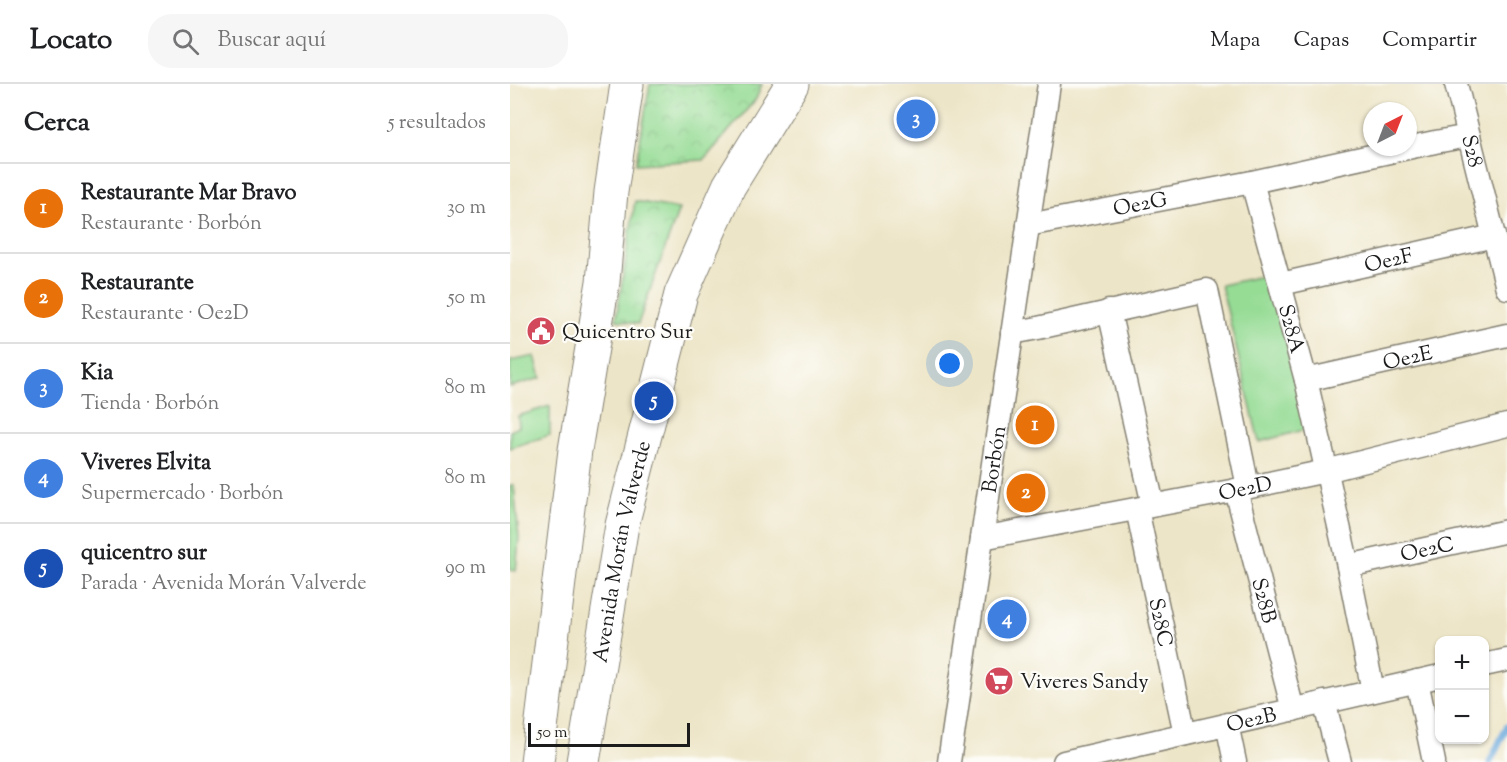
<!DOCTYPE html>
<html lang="es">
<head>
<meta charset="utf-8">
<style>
  :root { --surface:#fff; --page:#f6f6f6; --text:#202124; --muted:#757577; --line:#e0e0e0; --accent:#b45309 }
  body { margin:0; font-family:"Sorts Mill Goudy",serif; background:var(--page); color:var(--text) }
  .controls { position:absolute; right:18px; bottom:18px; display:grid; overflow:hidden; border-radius:12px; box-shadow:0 2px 4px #0004 }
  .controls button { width:54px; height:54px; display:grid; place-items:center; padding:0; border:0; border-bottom:2px solid var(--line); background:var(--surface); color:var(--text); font:30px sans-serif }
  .compass { position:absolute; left:853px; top:18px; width:54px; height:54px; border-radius:50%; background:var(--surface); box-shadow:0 2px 4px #0004; rotate:42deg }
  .scale { position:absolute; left:18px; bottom:15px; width:162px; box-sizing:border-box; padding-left:6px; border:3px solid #1c1c1c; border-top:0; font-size:16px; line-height:21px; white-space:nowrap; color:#1c1c1c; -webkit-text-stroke:4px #fdfcf7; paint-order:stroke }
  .you { position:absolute; left:440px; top:280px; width:21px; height:21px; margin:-15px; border:4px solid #fff; border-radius:50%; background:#1a73e8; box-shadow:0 0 0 9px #1a73e833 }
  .badge { display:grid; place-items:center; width:39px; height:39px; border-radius:50%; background:var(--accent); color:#fff; font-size:20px; font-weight:700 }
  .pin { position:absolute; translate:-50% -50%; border:3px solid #fff; box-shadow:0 2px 6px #0006 }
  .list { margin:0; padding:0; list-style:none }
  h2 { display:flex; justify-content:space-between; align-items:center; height:78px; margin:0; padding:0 24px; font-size:26px }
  h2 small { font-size:20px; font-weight:400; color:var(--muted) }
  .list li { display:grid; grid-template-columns:39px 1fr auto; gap:18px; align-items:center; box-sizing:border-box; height:90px; padding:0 24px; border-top:2px solid var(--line) }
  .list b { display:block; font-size:22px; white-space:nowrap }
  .list p { margin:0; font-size:20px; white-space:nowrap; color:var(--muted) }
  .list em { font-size:20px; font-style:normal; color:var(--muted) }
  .icon { flex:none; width:33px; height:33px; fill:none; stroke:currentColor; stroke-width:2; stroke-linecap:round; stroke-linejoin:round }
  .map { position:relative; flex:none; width:997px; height:678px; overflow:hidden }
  header { display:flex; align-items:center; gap:36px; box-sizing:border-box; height:84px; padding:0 30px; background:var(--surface); border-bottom:2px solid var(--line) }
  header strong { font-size:28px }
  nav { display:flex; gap:33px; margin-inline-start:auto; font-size:21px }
  .search { width:420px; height:54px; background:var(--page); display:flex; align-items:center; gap:15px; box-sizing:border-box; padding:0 21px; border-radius:24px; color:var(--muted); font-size:22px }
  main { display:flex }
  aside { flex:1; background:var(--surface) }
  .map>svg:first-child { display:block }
  .park { fill:url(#park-crowns); stroke:#597c58; stroke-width:1.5 }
  .garden { fill:#96dc95; stroke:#597c58; stroke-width:1.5 }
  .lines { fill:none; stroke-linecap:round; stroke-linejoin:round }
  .stream { stroke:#6aa9dd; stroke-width:7 }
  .minor-casing { stroke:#848072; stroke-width:25 }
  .primary-casing { stroke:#848072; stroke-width:35 }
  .minor { stroke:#fff; stroke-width:22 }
  .primary { stroke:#fff; stroke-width:33 }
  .labels { text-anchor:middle; stroke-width:4.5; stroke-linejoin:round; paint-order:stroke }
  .street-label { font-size:21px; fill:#1c1c1c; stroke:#fdfcf7 }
  .poi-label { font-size:21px; fill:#1c1c1c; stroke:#fdfcf7; text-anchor:start }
</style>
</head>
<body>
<header>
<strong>Locato</strong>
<div class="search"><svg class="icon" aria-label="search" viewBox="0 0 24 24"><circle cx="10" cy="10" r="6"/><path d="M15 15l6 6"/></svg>Buscar aquí</div>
<nav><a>Mapa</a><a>Capas</a><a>Compartir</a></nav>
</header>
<main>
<aside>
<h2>Cerca<small>5 resultados</small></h2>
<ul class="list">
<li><span class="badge" style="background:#e8710a">1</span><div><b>Restaurante Mar Bravo</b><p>Restaurante · Borbón</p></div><em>30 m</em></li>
<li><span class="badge" style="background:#e8710a">2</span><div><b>Restaurante</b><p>Restaurante · Oe2D</p></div><em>50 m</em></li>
<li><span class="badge" style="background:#3f7fe0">3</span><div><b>Kia</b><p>Tienda · Borbón</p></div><em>80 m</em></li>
<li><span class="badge" style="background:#3f7fe0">4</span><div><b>Viveres Elvita</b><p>Supermercado · Borbón</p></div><em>80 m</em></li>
<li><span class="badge" style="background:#1a4fb4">5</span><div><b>quicentro sur</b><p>Parada · Avenida Morán Valverde</p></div><em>90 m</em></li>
</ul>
</aside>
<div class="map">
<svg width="997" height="678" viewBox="0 0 997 678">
  <defs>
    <pattern id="park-crowns" width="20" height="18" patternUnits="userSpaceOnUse" patternTransform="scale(1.5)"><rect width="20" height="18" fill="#96dc95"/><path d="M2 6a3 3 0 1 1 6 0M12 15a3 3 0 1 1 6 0" fill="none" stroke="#81bc80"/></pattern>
  </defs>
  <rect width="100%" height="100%" fill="#fdfcf7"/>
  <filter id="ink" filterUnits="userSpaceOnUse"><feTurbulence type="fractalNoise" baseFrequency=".0167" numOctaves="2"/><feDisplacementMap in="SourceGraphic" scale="12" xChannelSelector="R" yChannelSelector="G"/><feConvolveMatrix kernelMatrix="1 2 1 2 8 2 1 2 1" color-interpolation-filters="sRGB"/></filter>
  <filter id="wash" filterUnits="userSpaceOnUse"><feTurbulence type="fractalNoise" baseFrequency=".008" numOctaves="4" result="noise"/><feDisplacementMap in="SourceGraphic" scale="24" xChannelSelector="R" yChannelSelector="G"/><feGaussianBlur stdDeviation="1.35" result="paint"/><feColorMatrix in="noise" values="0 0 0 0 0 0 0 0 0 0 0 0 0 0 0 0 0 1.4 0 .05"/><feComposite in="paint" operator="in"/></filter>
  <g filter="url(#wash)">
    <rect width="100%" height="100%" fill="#ede5c7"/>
    <g class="park">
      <polygon points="140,0 252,0 246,15 194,76 126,80"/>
      <polygon points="125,117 169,125 128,240 106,236"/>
    </g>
    <g class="garden">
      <polygon points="761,190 801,344 749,358 711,201"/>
      <polygon points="25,272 31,294 0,303 0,277"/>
      <polygon points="40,322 40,351 0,364 0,347 9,343 8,332"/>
      <polygon points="0,401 4,401 9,454 6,487 0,486"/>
    </g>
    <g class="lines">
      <polyline class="stream" points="980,678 997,643"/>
    </g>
  </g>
  <g filter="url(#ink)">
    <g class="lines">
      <g class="minor-casing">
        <g id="minor">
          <path id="s1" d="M 946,0 L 997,204"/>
          <path id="s2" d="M 742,98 L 796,296 L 838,482 L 863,607"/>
          <path id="s3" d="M 518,141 L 742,98 L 925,58 L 959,52"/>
          <path id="s4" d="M 771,200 L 984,152"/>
          <polyline points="599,227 643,421"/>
          <polyline points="502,249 528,244 697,206 738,403"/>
          <path id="s5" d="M 796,296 L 997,251"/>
          <path id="s6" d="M 726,406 L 783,626"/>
          <path id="s7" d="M 627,425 L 675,650"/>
          <path id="s8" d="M 472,454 L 726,406 L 816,387 L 997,341"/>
          <path id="s9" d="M 838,482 L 997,447"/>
          <polyline points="974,581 997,576"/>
          <polyline points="907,597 924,678"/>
          <polyline points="814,618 830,678"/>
          <polyline points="717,640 725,678"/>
          <path id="s10" d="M 439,678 L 539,0"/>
          <path id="s11" d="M 554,678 L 930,592"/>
        </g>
      </g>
      <g class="primary-casing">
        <g id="primary">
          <polyline points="27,678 65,366 93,198 101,108 117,0"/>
          <path id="s12" d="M 73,678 L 112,441 L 171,210 L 219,102 L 282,0"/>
        </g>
      </g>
      <use href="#minor" class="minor"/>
      <use href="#primary" class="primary"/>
    </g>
  </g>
  <defs>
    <g id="civic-disc" transform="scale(1.5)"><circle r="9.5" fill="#d1495b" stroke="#fdfcf7"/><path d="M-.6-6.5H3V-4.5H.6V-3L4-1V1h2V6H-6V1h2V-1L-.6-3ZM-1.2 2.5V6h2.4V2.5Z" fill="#fff"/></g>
    <g id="supermarket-disc" transform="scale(1.5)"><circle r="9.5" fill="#d1495b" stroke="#fdfcf7"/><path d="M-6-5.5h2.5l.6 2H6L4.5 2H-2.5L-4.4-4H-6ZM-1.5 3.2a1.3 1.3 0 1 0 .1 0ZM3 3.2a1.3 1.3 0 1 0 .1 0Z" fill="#fff"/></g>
  </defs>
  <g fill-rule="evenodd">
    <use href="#civic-disc" x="31" y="247"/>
    <use href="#supermarket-disc" x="489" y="597"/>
  </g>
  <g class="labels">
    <g class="street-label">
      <text dy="7" stroke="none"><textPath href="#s1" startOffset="69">S28</textPath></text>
      <text dy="7" stroke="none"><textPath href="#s3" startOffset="114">Oe2G</textPath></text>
      <text dy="7" stroke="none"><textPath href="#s4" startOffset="110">Oe2F</textPath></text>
      <text dy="7" stroke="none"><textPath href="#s2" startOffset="152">S28A</textPath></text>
      <text dy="7" stroke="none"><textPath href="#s5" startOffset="104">Oe2E</textPath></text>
      <text dy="7" stroke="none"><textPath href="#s10" startOffset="306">Borbón</textPath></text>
      <text dy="7" stroke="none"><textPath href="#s8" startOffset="268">Oe2D</textPath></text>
      <text dy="7" stroke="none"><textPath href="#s9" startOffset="81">Oe2C</textPath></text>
      <text dy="7" stroke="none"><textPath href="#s12" startOffset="214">Avenida Morán Valverde</textPath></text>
      <text dy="7" stroke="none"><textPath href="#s6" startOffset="114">S28B</textPath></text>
      <text dy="7" stroke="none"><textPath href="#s7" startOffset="116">S28C</textPath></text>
      <text dy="7" stroke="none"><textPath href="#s11" startOffset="192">Oe2B</textPath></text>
    </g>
    <g class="poi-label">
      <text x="52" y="254">Quicentro Sur</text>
      <text x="510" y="604">Viveres Sandy</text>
    </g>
  </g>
</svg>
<div class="controls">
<button>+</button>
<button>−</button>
</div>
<svg class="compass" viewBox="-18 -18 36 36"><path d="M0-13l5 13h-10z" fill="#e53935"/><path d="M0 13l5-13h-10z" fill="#757577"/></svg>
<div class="scale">50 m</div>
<div class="you"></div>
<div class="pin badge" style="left:525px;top:341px;background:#e8710a">1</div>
<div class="pin badge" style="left:516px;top:409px;background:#e8710a">2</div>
<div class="pin badge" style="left:406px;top:35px;background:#3f7fe0">3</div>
<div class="pin badge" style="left:497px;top:535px;background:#3f7fe0">4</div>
<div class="pin badge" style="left:144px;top:317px;background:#1a4fb4">5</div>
</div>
</main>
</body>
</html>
